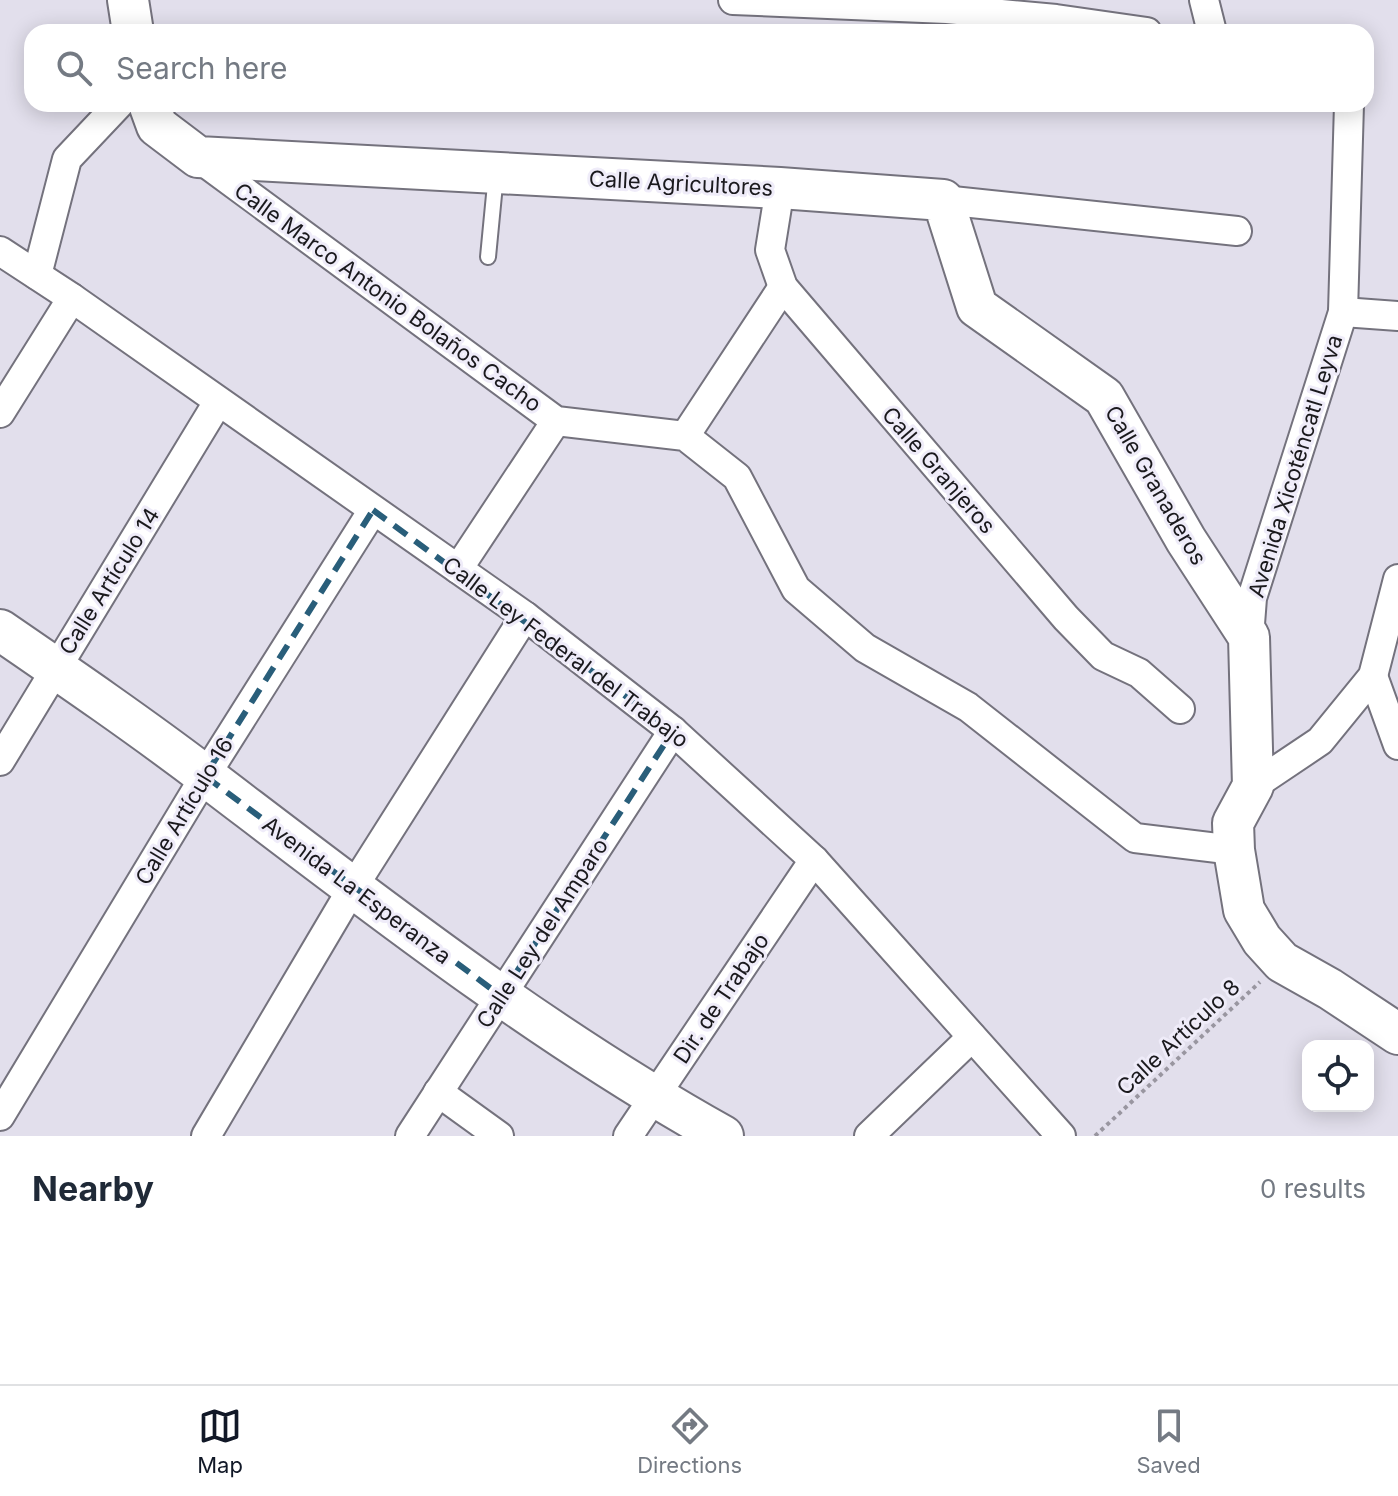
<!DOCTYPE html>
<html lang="en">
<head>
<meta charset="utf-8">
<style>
  :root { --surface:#fff; --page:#f2f2f3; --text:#1f2937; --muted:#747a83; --line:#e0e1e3; --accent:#111827 }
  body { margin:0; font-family:Inter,sans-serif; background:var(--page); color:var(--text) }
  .controls { position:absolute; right:24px; bottom:24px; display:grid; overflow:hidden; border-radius:16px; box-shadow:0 4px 20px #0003 }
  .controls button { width:72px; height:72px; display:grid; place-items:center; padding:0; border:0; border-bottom:2px solid var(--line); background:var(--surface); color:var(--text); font:40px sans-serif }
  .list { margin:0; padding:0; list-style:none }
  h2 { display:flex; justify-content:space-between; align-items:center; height:104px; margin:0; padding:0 32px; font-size:34px }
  h2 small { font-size:26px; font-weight:400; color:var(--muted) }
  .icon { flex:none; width:44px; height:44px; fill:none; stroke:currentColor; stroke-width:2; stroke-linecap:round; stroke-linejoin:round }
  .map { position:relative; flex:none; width:1398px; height:1136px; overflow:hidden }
  .search { position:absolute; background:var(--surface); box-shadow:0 4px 20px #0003; left:24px; right:24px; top:24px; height:88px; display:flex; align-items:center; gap:20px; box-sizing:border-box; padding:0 28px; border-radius:24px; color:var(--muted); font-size:30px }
  .sheet { height:248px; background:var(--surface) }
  nav { display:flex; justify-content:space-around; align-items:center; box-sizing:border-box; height:112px; border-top:2px solid var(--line); background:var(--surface); font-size:22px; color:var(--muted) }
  nav a { display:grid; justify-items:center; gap:4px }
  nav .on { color:var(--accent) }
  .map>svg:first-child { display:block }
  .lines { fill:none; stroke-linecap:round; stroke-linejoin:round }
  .lane-casing { stroke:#74727d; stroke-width:18 }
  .street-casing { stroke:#74727d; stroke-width:32 }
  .secondary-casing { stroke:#74727d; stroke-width:44 }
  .path { stroke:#9996a0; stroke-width:4; stroke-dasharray:4 4; stroke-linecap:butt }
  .lane { stroke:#fff; stroke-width:14 }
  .street { stroke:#fff; stroke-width:28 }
  .secondary { stroke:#fff; stroke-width:40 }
  .marked { fill:none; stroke:#295e7a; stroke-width:6; stroke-dasharray:16 10; stroke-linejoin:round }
  .labels { text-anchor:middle; stroke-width:6; stroke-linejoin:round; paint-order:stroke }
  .street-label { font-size:22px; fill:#1a191d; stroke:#efecf9 }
</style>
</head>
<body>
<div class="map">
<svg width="1398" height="1136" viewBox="0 0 1398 1136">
  <rect width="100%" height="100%" fill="#e2dfec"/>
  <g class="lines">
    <g class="lane-casing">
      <polyline id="lane" points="488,257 496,174"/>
    </g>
    <g class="street-casing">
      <g id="street">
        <polyline points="733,0 947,9 1056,19 1147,32"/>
        <polyline points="1204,0 1212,32"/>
        <polyline points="199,158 556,421 685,436 737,477 796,589 865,648 968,707 1135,838 1234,850"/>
        <polyline points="780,188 770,250 783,287 1066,618 1103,656 1139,673 1180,709"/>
        <polyline points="943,200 1237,231"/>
        <polyline points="0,251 72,298 525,616 673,731 814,860 1061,1136"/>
        <polyline points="37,275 67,159 119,104"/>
        <polyline points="1343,312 1398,316"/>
        <polyline points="0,413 72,298"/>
        <polyline points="685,436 783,287"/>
        <polyline points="458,569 556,421"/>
        <polyline points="1249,637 1252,598 1343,312 1349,104"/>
        <polyline points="1373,676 1398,745"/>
        <polyline points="0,761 218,402"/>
        <polyline points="1253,786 1320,741 1373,676 1398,579"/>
        <polyline points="438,1092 499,1136"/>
        <polyline points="0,1116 205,776 373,510"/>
        <polyline points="206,1136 352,889 525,616"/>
        <polyline points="410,1136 673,731"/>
        <polyline points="628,1136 814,860"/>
        <polyline points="869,1136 972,1037"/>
      </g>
    </g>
    <g class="secondary-casing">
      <g id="secondary">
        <polyline points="128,0 133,32"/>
        <polyline points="149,104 157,126 198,157 780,188 943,200 977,307 1104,397 1186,540 1249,637 1253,786 1233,823 1234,850 1244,910 1262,940 1282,962 1330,989 1398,1034"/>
        <path d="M 0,630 C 70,678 140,726 207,777 C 374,904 540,1034 723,1136"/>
      </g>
    </g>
    <polyline class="path" points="1095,1136 1260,982"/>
    <use href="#lane" class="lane"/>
    <use href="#street" class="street"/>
    <use href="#secondary" class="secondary"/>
  </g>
  <path class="marked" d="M 373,510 L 673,731 L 501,996 L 205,776 Z"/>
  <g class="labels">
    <g class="street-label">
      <text transform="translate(681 183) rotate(3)" y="8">Calle Agricultores</text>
      <text transform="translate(388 297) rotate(36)" y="8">Calle Marco Antonio Bolaños Cacho</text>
      <text transform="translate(1295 466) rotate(-73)" y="8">Avenida Xicoténcatl Leyva</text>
      <text transform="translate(939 470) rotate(49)" y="8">Calle Granjeros</text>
      <text transform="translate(1156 485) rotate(60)" y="8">Calle Granaderos</text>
      <text transform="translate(109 581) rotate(-58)" y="8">Calle Artículo 14</text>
      <text transform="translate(566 652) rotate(37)" y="8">Calle Ley Federal del Trabajo</text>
      <text transform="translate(184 811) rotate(-59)" y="8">Calle Artículo 16</text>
      <text transform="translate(357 890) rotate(37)" y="8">Avenida La Esperanza</text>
      <text transform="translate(542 933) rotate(-57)" y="8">Calle Ley del Amparo</text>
      <text transform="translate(721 998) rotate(-56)" y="8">Dir. de Trabajo</text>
      <text transform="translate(1178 1037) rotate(-43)" y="8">Calle Artículo 8</text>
    </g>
  </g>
</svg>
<div class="controls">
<button><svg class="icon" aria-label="locate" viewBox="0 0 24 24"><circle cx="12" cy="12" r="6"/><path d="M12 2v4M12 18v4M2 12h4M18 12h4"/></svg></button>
</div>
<div class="search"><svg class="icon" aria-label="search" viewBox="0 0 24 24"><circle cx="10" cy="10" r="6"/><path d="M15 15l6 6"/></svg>Search here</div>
</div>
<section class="sheet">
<h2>Nearby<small>0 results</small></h2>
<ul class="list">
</ul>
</section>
<nav>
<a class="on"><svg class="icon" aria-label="map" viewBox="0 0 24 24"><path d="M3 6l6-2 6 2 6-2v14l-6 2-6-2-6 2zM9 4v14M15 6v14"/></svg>Map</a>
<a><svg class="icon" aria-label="directions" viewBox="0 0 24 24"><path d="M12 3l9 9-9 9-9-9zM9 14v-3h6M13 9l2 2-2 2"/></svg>Directions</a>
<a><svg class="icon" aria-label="saved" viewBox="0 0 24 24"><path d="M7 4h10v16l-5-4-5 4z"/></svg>Saved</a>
</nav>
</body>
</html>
